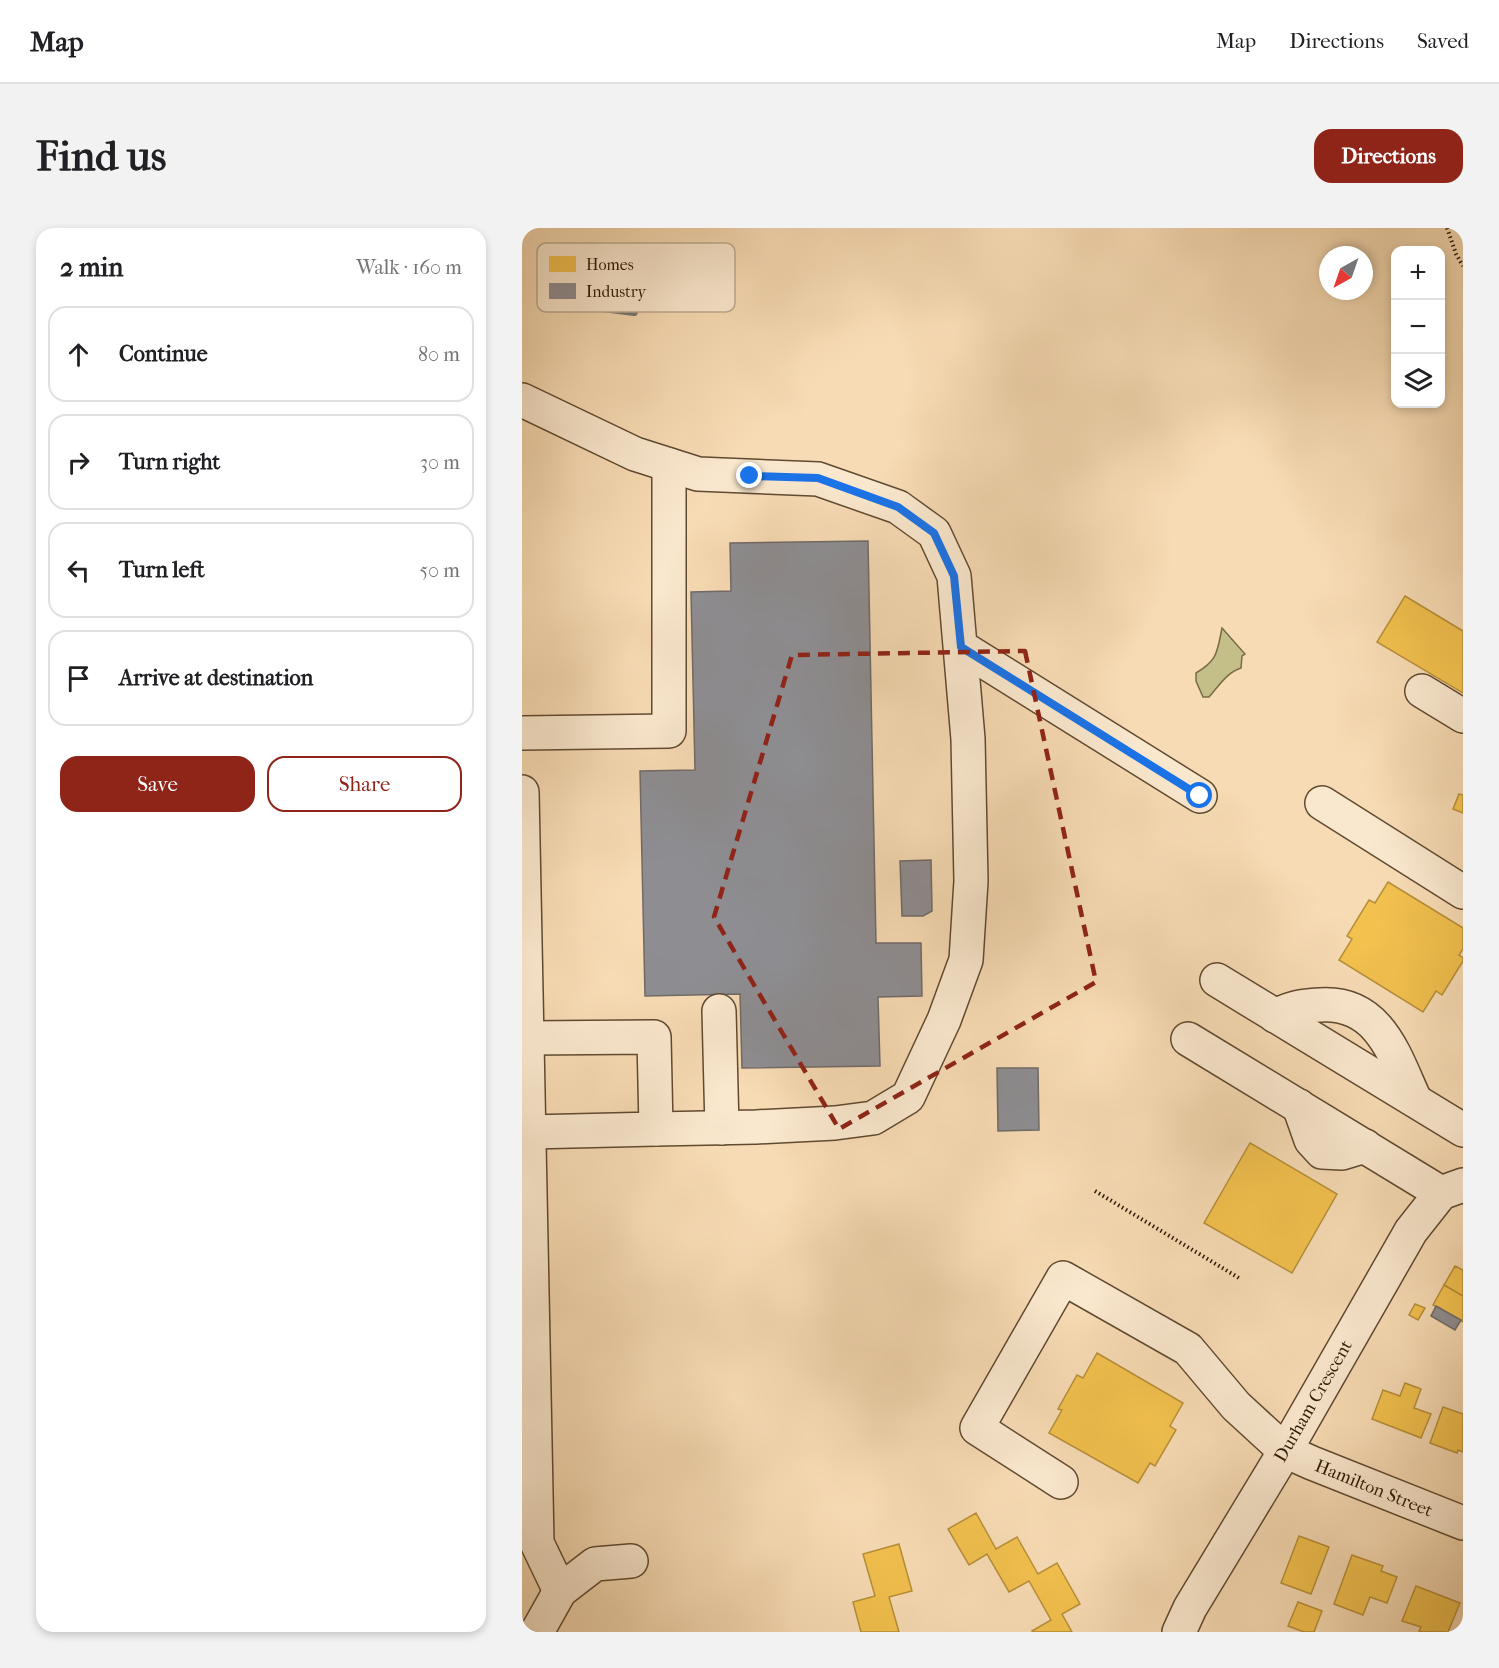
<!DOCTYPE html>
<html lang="en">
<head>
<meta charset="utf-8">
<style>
  :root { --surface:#fff; --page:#f2f2f2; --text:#202124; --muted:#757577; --line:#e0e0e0; --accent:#8f2418 }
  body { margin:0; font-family:"IM FELL French Canon",serif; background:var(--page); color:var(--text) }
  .controls { position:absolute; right:18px; top:18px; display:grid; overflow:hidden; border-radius:12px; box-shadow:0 3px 9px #0003 }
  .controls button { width:54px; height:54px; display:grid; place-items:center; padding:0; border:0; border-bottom:2px solid var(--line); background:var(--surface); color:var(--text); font:30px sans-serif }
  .compass { position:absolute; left:797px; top:18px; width:54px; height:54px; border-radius:50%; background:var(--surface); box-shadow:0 3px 9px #0003; rotate:220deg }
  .stop { position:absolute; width:18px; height:18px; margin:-14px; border:4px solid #1a73e8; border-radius:50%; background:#fff }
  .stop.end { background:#1a73e8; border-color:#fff; box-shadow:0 2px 6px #0008 }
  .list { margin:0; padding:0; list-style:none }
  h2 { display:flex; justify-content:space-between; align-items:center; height:78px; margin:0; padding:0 24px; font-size:26px }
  h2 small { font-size:20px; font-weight:400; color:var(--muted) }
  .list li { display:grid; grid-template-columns:39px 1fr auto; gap:18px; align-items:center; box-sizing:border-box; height:96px; margin:0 12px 12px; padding:0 12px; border:2px solid var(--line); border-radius:18px }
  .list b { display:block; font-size:22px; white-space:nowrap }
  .list em { font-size:20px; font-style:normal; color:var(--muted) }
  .actions { display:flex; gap:12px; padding:18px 24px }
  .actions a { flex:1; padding:14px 0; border:2px solid var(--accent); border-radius:18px; text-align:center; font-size:21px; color:var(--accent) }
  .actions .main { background:var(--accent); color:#fff }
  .icon { flex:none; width:33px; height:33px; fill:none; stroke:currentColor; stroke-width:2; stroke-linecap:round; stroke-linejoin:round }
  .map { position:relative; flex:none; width:941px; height:1404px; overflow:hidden; border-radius:18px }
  header { display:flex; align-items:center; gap:36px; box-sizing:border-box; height:84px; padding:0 30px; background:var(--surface); border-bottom:2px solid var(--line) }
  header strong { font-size:28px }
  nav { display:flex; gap:33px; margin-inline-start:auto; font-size:21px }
  .intro { display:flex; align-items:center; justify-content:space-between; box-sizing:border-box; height:144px; padding:0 36px }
  h1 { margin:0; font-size:42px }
  .button { padding:15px 27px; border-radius:18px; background:var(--accent); color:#fff; font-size:21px; font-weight:700 }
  main { display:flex; gap:36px; padding:0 36px }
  aside { flex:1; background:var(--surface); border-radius:18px; box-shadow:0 3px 9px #0003 }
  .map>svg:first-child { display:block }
  .green { fill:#c4be88; stroke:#796c46; stroke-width:1.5 }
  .homes { fill:#f2c14e; stroke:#b78f38; stroke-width:1.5 }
  .industry { fill:#8d8d92; stroke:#706a67; stroke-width:1.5 }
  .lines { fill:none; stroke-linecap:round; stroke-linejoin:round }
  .stream { stroke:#747971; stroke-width:8 }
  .minor-casing { stroke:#604a30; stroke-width:36 }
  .path { stroke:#2e1a04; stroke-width:4; stroke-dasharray:1.5 3; stroke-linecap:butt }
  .minor { stroke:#fae8ce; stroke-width:33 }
  .route { stroke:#1a73e8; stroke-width:8 }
  .marked { fill:none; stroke:#8f2418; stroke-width:4.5; stroke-dasharray:12 8; stroke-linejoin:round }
  .labels { text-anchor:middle; stroke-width:6; stroke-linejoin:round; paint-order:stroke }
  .street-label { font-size:18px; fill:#2e1a04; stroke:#fae8ce }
  .key { fill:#fae8ce; stroke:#bdaa91; stroke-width:1.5 }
  .key-label { font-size:16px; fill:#2e1a04 }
</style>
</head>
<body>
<header>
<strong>Map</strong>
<nav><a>Map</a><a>Directions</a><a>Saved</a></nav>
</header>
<div class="intro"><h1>Find us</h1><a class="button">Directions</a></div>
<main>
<aside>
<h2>2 min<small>Walk · 160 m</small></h2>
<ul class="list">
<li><svg class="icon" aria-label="ahead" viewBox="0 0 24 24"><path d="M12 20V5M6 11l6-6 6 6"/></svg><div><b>Continue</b></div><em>80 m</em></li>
<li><svg class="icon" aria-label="right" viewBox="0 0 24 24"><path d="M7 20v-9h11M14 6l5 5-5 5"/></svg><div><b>Turn right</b></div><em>30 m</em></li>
<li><svg class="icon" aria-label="left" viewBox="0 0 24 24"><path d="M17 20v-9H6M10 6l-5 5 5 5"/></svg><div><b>Turn left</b></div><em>50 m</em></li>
<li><svg class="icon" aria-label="arrive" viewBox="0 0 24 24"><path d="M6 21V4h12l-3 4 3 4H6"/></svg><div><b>Arrive at destination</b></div></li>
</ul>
<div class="actions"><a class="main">Save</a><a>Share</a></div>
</aside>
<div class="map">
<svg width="941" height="1404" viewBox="0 0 941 1404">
  <rect width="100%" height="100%" fill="#f7dbb4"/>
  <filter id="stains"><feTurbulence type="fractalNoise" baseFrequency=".00333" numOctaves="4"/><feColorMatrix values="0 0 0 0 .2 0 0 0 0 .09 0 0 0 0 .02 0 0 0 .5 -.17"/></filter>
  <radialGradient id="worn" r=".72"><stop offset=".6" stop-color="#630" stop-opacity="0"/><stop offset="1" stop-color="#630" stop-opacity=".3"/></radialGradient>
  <path class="green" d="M 700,400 L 723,426 L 720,428 L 719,440 C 704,445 697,458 687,469 L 681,469 L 674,453 L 674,445 C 696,432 695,424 700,400 Z"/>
  <g class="homes">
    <polygon points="883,368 941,403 941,465 855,414"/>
    <polygon points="937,566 941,567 941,585 931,581"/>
    <polygon points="866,654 941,700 941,721 937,727 941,730 941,733 920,767 914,763 901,784 817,732 830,711 825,708 847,672 853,675"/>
    <polygon points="728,915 815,966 770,1045 682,995"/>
    <polygon points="933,1038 941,1042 941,1068 922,1057"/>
    <polygon points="922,1057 941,1068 941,1094 911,1077"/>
    <polygon points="893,1076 903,1080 896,1092 887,1087"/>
    <polygon points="575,1125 661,1175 648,1198 654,1202 633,1238 628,1235 616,1255 527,1205 540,1182 536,1181 555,1147 561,1150"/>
    <polygon points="883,1155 899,1161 892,1180 909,1186 899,1210 850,1191 861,1162 878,1168"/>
    <polygon points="921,1179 941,1186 941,1224 936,1222 935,1225 908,1215"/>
    <polygon points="454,1285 474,1321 495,1309 516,1346 535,1335 558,1376 540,1386 550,1404 511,1404 510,1403 529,1392 507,1353 487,1364 465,1326 447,1337 426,1301"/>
    <polygon points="777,1308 807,1319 789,1366 759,1355"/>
    <polygon points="377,1316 390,1363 367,1369 377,1404 339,1404 331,1374 353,1368 341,1326"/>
    <polygon points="830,1327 861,1338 859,1343 875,1349 865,1375 848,1369 841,1387 812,1376"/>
    <polygon points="894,1358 938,1375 926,1404 900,1404 897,1403 899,1399 880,1393"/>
    <polygon points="776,1374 800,1383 792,1404 782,1404 766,1398"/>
  </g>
  <g class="industry">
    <polygon points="346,313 354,715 399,715 400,768 356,769 358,838 220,840 218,766 123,768 118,543 173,542 169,364 209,363 208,315"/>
    <polygon points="409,632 410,683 401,688 380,688 378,633"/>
    <polygon points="475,840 516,840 517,902 476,903"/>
    <polygon points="914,1078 939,1092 933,1102 909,1088"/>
  </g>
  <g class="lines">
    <polyline class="stream" points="73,79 112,84"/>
    <g class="minor-casing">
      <g id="minor">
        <polyline points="0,172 113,226 176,246 296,251 376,279 412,305 432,348 446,511 449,653 444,732 422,792 386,869 351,890 313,895 234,899 134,901"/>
        <polyline points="439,419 678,568"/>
        <polyline points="900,463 941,488"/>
        <polyline points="0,505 147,503 147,237"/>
        <polyline points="0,564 15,1315 38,1363"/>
        <polyline points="800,575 941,664"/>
        <polyline points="695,752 941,902"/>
        <polyline points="197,783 200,900"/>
        <path d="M 753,788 C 771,779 779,778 798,777 C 858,773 873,829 893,872"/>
        <polyline points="5,810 132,809 134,901 7,904"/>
        <polyline points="666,811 919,965"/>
        <polyline points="777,878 789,912 800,924 820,925 843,918"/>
        <polyline points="539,1254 455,1200 541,1050 666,1121 714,1178 763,1223 790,1235 941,1295"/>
        <polyline points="15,1404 38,1363 73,1336 109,1333"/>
        <polyline points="657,1404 668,1380 763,1223 889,1003 919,965 941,957"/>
      </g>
    </g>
    <g class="path">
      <polyline points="925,0 934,26 941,38"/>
      <polyline points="573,963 717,1050"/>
    </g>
    <use href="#minor" class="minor"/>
  </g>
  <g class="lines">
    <polyline class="route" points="228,248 296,250 376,279 412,305 432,348 439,419 678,568"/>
  </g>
  <path class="marked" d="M 503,423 L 574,754 L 317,901 L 192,689 L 270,427 Z"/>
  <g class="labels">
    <g class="street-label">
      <text transform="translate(791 1173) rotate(-60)" y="6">Durham Crescent</text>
      <text transform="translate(852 1260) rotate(22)" y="6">Hamilton Street</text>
    </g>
  </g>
  <rect x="15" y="15" width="198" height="69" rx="9" class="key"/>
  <rect x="27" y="28" width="27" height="16" fill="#f2c14e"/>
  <rect x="27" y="55" width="27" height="16" fill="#8d8d92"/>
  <g class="key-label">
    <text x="64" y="42">Homes</text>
    <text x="64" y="69">Industry</text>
  </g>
  <rect width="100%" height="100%" filter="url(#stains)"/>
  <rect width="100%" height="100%" fill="url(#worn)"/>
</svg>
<div class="controls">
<button>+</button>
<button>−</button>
<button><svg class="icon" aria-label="layers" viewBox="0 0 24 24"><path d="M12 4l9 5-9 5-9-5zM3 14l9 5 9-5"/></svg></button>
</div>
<svg class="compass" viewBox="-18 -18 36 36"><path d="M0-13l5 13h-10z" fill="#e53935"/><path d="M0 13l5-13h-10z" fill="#757577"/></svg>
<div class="stop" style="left:678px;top:568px"></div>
<div class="stop end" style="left:228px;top:248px"></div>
</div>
</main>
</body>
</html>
